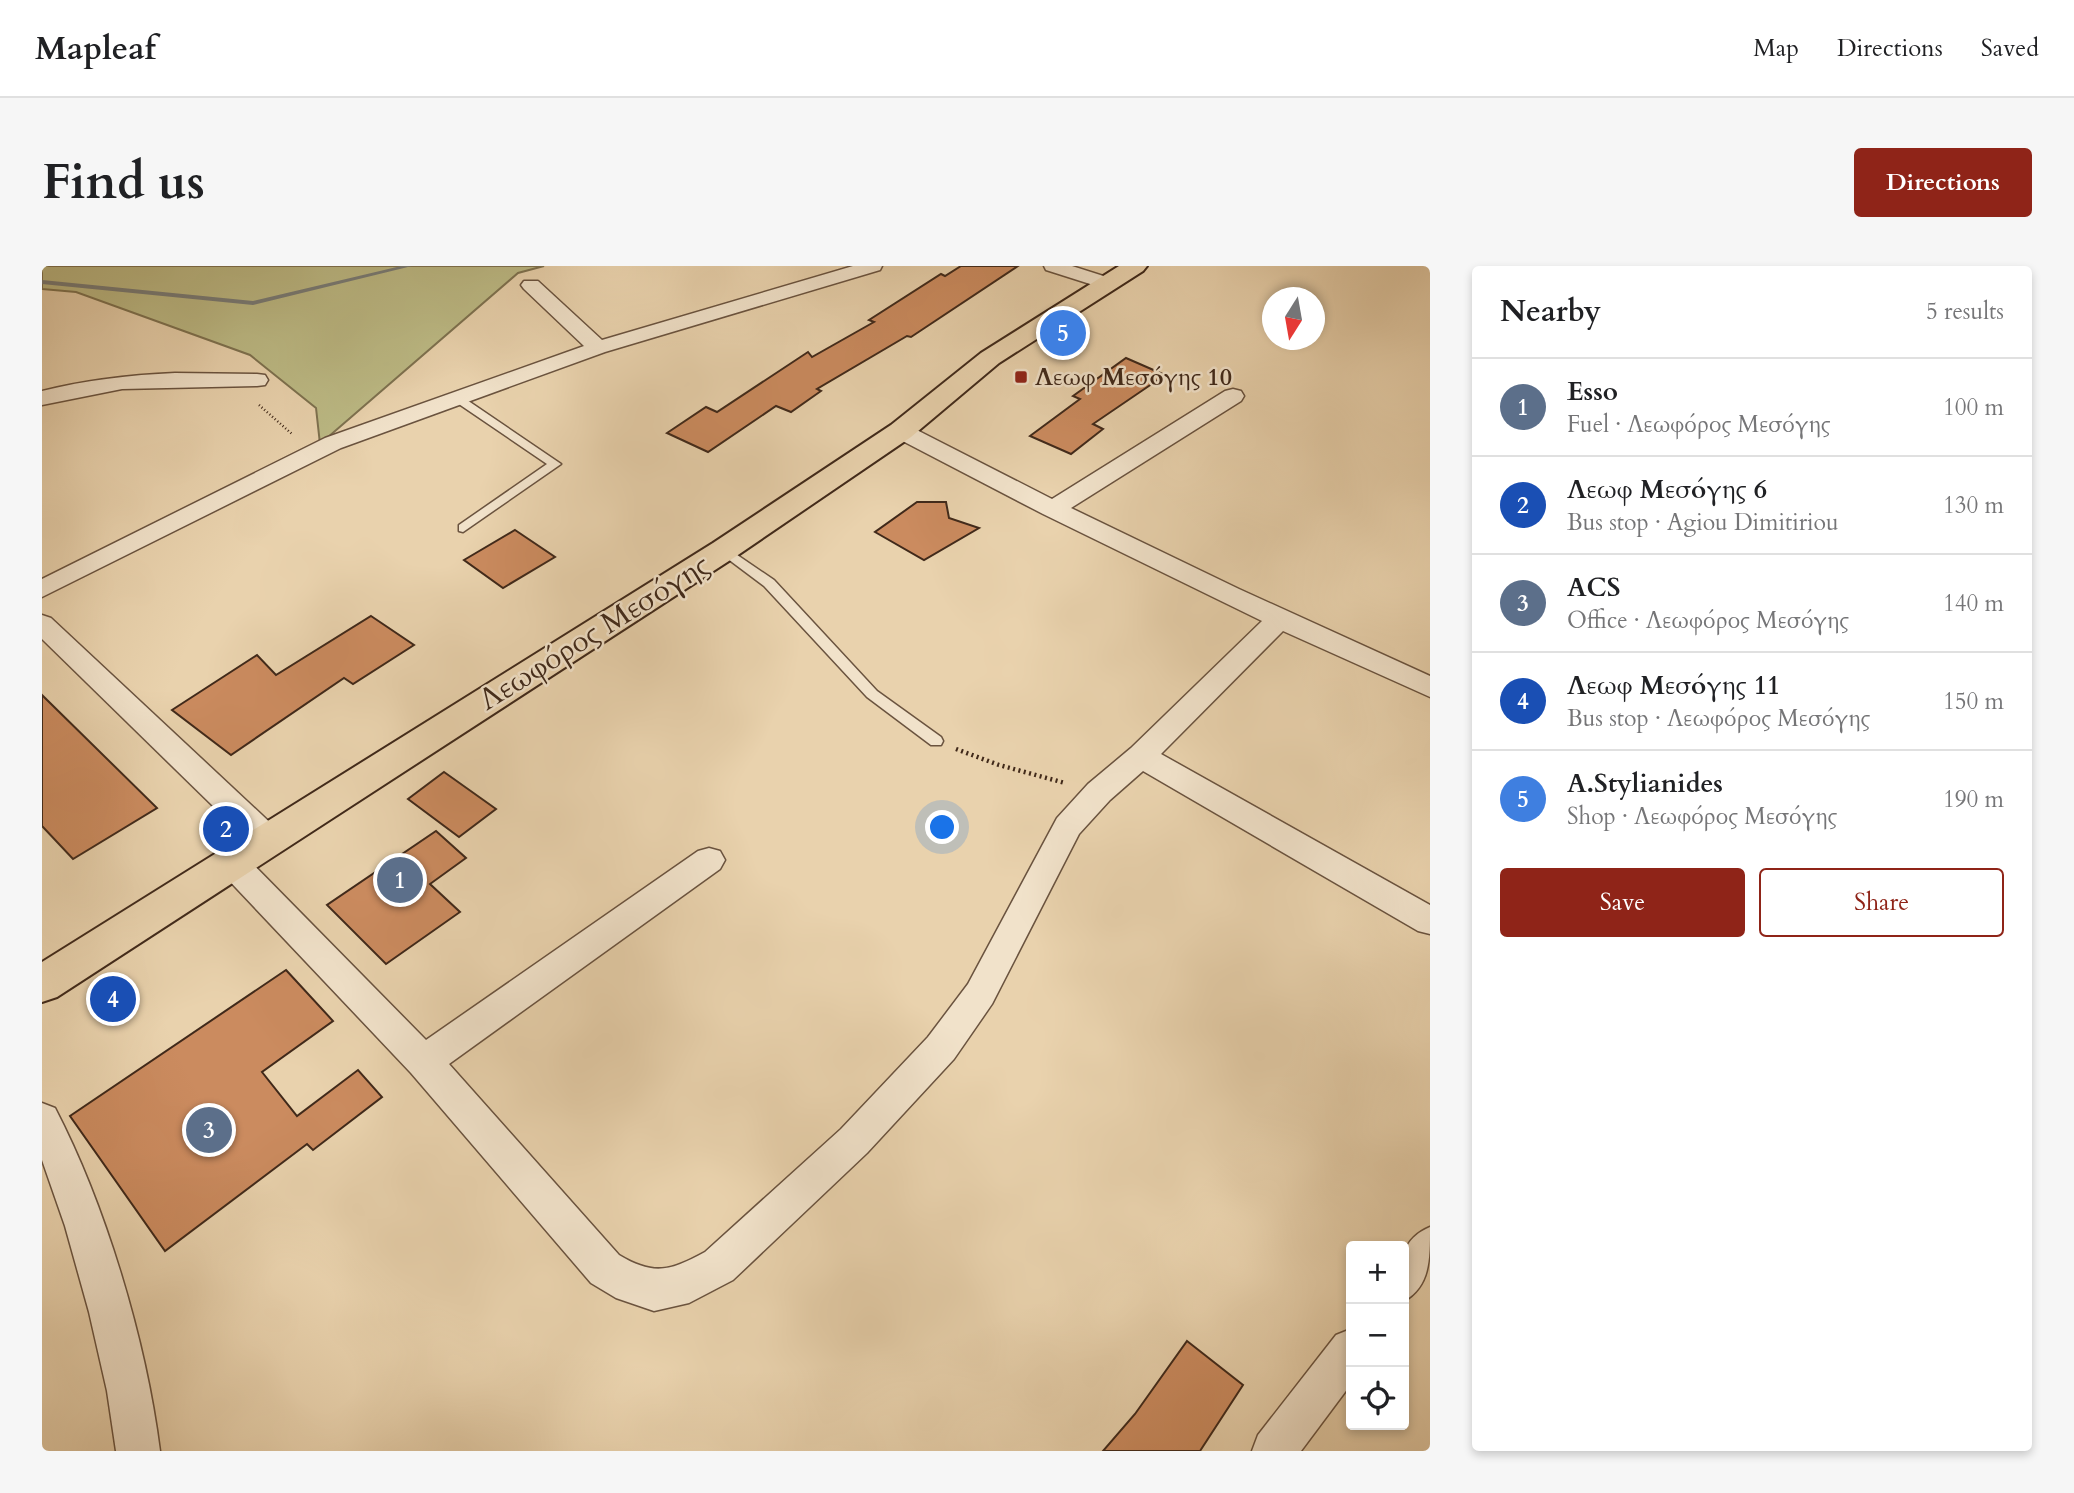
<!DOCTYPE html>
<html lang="en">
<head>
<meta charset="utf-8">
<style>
  :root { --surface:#fff; --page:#f6f6f6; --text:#202124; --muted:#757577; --line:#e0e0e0; --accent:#8f2418 }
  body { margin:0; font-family:Cardo,serif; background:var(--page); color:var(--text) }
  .controls { position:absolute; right:21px; bottom:21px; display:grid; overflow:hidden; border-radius:7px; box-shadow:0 4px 10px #0003 }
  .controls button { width:63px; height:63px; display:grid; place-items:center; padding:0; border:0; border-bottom:2px solid var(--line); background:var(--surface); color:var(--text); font:35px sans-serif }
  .compass { position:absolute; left:1220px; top:21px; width:63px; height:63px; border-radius:50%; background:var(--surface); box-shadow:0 4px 10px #0003; rotate:191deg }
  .you { position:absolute; left:901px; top:562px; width:24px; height:24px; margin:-18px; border:5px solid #fff; border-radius:50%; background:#1a73e8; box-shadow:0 0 0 10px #1a73e833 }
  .badge { display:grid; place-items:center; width:46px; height:46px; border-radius:50%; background:var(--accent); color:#fff; font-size:23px; font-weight:700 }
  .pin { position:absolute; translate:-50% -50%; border:4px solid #fff; box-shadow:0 2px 7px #0006 }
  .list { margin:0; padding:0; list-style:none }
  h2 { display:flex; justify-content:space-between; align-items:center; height:91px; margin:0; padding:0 28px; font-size:30px }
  h2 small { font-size:23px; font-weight:400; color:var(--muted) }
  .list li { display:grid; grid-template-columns:46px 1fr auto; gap:21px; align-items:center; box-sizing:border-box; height:98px; padding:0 28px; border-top:2px solid var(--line) }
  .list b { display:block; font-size:26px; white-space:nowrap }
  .list p { margin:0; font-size:23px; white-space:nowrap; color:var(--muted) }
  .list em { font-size:23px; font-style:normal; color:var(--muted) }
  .actions { display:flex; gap:14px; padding:21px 28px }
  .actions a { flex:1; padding:16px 0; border:2px solid var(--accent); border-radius:7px; text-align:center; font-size:24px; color:var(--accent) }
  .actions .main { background:var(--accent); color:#fff }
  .icon { flex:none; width:38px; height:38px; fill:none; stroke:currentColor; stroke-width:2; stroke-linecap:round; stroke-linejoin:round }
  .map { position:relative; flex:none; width:1388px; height:1185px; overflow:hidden; border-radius:7px }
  header { display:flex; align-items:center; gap:42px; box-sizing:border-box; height:98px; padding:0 35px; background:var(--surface); border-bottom:2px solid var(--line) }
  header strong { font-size:33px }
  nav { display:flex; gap:38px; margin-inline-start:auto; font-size:24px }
  .intro { display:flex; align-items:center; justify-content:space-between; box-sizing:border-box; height:168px; padding:0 42px }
  h1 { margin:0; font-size:49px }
  .button { padding:18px 32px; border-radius:7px; background:var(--accent); color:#fff; font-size:24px; font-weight:700 }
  main { display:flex; gap:42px; padding:0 42px }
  aside { flex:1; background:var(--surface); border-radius:7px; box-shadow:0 4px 10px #0003 }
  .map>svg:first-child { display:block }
  .green { fill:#bcba85; stroke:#7e7250; stroke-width:2 }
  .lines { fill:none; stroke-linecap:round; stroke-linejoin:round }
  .stream { fill:#787c78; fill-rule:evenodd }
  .building { fill:#cb8b5f; stroke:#40291a; stroke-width:2 }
  .lane-casing { stroke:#6a533f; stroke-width:3 }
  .street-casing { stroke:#6a533f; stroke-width:3 }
  .primary-casing { stroke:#40291a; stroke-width:4 }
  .path-far1 { stroke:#40291a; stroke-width:2.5; stroke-dasharray:1 2.5; stroke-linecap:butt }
  .path { stroke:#40291a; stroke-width:4.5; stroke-dasharray:2 3.5; stroke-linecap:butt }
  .lane { fill:#f1e2ca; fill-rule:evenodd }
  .street { fill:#f1e2ca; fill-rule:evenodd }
  .primary { fill:#e9d2ad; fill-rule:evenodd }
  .poi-dot { fill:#8f2418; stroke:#f1e2ca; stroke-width:2.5 }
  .labels { text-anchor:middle; stroke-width:5; stroke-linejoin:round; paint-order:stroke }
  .far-poi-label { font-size:24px; font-weight:bold; fill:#40291a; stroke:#f1e2ca; text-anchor:start }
  .street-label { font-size:30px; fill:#40291a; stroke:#f1e2ca }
</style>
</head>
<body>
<header>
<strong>Mapleaf</strong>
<nav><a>Map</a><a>Directions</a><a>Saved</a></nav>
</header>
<div class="intro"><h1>Find us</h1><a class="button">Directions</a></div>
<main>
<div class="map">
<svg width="1388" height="1185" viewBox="0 0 1388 1185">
  <rect width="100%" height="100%" fill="#e9d2ad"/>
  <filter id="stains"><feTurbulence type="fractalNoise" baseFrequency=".00286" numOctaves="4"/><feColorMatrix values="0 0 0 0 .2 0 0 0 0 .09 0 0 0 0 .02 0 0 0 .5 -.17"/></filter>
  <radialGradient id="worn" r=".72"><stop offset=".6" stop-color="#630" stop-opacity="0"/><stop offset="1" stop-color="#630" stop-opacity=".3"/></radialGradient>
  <polygon class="green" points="0,0 502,0 476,7 278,178 274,142 208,89 34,26 0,23"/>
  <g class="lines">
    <polygon class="stream" points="359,0 370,0 211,39 0,18 0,14 211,35"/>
  </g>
  <g class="building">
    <polygon points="919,0 976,0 869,71 865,70 775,123 779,125 749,146 734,140 666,186 625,167 664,141 675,146 766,86 770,91 832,56 827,54 899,8 903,10"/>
    <polygon points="1084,92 1123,109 1051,158 1061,163 1029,188 988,170 1038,133 1031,130"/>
    <polygon points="875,236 904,236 907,252 937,262 882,294 833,266"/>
    <polygon points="473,264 513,291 461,322 422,294"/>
    <polygon points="329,350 372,379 311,418 302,412 189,489 130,444 215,389 234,409"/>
    <polygon points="0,429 115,542 31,593 0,560"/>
    <polygon points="402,506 454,543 417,571 366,533"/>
    <polygon points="394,565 424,592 388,618 418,646 344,698 285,639"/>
    <polygon points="244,704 291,755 220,806 255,850 316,804 340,831 271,884 265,878 123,985 28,850"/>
    <polygon points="1145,1075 1201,1119 1158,1185 1061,1185 1093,1148"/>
  </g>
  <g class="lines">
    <g class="lane-casing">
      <g id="lane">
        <polygon points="411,130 419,130 519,198 421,266 417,265 417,259 505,198 411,134"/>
        <polygon points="682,280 732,314 835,425 899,471 901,475 899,479 889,479 825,431 722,320 678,287 676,284"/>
      </g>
    </g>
    <g class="street-casing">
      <g id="street">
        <polygon points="811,0 840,0 838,4 563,86 299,182 0,331 0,313 283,172 542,80 482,23 479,19 482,15 496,15 560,74"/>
        <polygon points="1002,0 1030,0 1074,14 1077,18 1067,24 1004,4"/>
        <path d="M 133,107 L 215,108 L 223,109 L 226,114 L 223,119 L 215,120 L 80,123 L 0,139 L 0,125 C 44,114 88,109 133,107 Z"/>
        <path d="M 1191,123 L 1199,125 L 1202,130 L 1199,135 L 1029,242 L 1197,323 L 1388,410 L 1388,431 L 1241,365 L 1119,488 L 1388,639 L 1388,668 L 1376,665 L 1101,505 L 1068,534 L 1037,568 L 950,738 L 912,793 L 825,887 L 691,1014 L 647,1037 L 612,1045 L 574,1032 L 549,1017 L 369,807 L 178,605 L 173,596 L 178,587 L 189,584 L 200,587 L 384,774 L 656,585 L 667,582 L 678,585 L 683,594 L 678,603 L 407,798 L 577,989 C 612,1010 628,1005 663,986 L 799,863 L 886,771 L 926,718 L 1015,552 L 1046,518 L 1089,482 L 1220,355 L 1001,248 L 851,170 L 848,165 L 851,160 L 867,160 L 1010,233 L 1183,125 Z"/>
        <polygon points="0,349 9,352 236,564 241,573 236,582 225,585 214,582 0,373"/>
        <path d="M 0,837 L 13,842 C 64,940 104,1075 118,1185 L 74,1185 L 65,1125 L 47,1046 L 23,960 L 0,894 Z"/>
        <path d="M 1388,961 C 1388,994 1388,1020 1362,1035 C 1361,1003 1353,976 1388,961 Z"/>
        <polygon points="1309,1063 1309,1118 1259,1185 1210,1185 1216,1169 1294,1069"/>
      </g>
    </g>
    <g class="primary-casing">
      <polygon id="primary" points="1077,0 1105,0 1101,5 957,97 869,171 693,291 15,731 0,736 0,696 671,277 849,159 939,87"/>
    </g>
    <polyline class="path-far1" points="217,139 250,168"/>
    <polyline class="path" points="914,483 957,499 1023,517"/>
    <use href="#lane" class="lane"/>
    <use href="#street" class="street"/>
    <use href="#primary" class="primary"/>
  </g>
  <rect class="poi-dot" x="972" y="104" width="14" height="14" rx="3.5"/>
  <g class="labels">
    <g class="far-poi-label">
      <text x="993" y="119">Λεωφ Μεσόγης 10</text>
    </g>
    <g class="street-label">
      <text transform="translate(552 366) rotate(-32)" y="10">Λεωφόρος Μεσόγης</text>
    </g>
  </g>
  <rect width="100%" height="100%" filter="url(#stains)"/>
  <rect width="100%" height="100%" fill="url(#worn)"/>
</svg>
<div class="controls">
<button>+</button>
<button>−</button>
<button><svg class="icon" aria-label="locate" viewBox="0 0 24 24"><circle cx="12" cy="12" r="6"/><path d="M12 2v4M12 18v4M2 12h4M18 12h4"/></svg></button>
</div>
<svg class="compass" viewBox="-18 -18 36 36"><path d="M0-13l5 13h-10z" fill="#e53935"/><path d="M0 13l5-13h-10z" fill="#757577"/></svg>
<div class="you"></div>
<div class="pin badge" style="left:358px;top:614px;background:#5c6f8a">1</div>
<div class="pin badge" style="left:184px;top:563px;background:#1a4fb4">2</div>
<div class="pin badge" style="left:167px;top:864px;background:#5c6f8a">3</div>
<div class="pin badge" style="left:71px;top:733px;background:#1a4fb4">4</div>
<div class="pin badge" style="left:1021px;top:67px;background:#3f7fe0">5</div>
</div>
<aside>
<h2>Nearby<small>5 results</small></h2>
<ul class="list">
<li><span class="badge" style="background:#5c6f8a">1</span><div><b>Esso</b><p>Fuel · Λεωφόρος Μεσόγης</p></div><em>100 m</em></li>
<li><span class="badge" style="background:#1a4fb4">2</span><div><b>Λεωφ Μεσόγης 6</b><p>Bus stop · Agiou Dimitiriou</p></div><em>130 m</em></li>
<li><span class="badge" style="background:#5c6f8a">3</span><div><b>ACS</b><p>Office · Λεωφόρος Μεσόγης</p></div><em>140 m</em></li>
<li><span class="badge" style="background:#1a4fb4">4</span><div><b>Λεωφ Μεσόγης 11</b><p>Bus stop · Λεωφόρος Μεσόγης</p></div><em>150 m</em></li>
<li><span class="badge" style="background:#3f7fe0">5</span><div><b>A.Stylianides</b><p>Shop · Λεωφόρος Μεσόγης</p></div><em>190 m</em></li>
</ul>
<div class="actions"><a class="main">Save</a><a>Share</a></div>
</aside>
</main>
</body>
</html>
